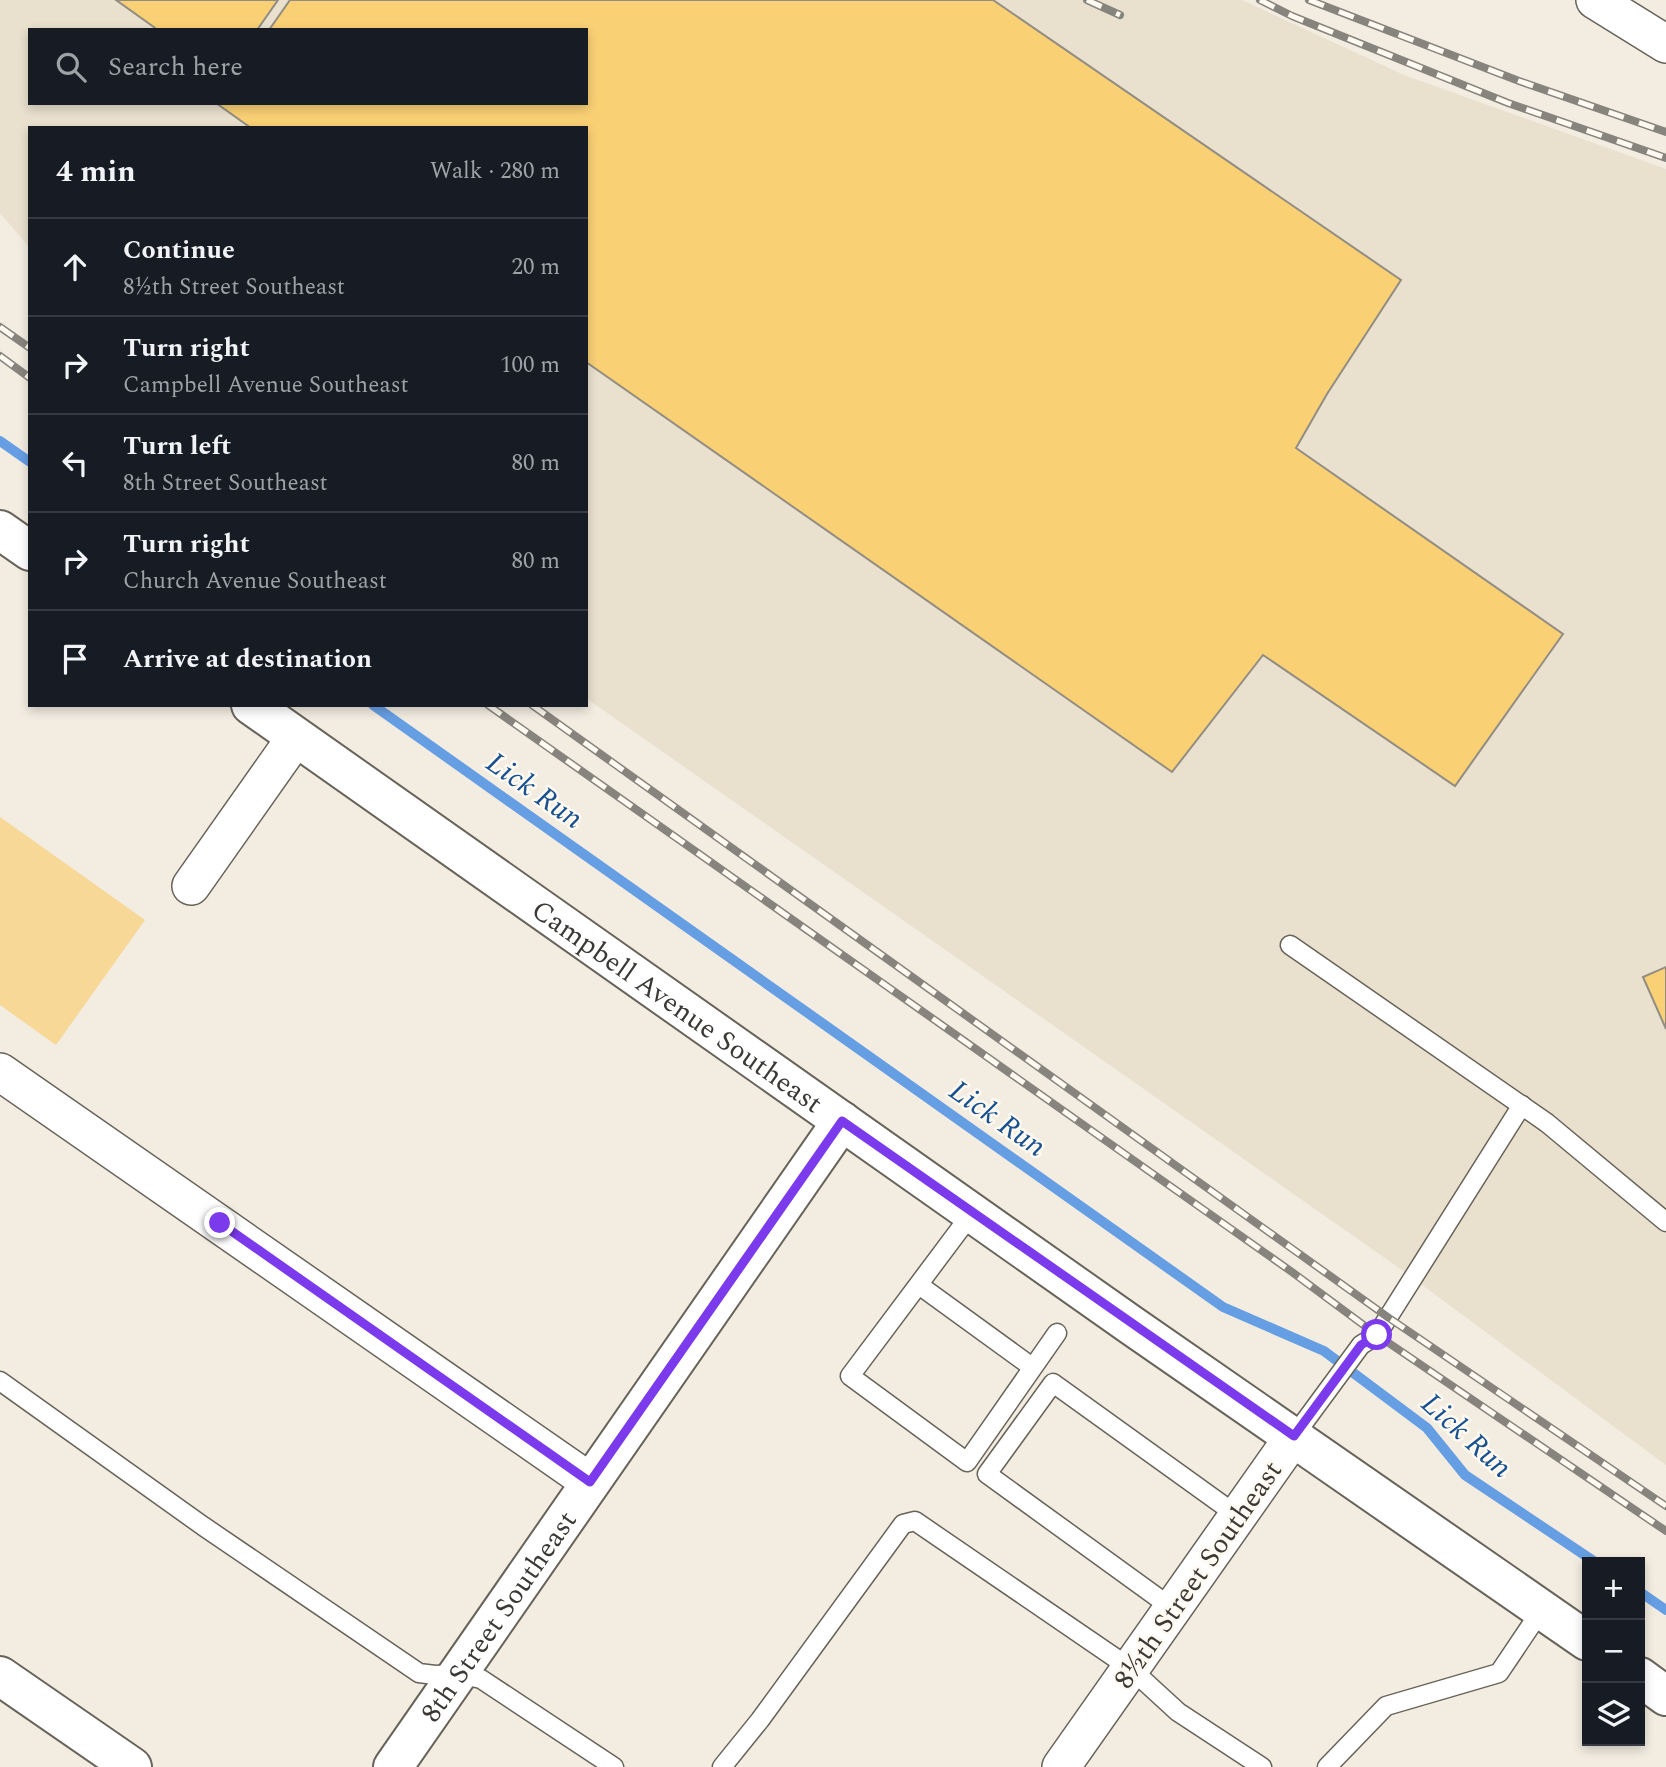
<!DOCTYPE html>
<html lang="en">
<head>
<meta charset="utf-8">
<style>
  :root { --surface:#171b24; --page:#20242c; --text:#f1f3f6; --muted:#9ea1a6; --line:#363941 }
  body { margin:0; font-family:Spectral,serif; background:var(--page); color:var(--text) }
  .controls { position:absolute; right:21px; bottom:21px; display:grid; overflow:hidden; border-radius:0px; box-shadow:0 4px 10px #0003 }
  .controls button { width:63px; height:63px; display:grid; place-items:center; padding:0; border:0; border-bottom:2px solid var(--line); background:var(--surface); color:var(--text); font:35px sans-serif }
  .stop { position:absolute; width:21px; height:21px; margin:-16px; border:5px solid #7c3aed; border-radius:50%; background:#fff }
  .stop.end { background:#7c3aed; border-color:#fff; box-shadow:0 2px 7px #0008 }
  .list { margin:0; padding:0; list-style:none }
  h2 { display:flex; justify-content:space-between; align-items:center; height:91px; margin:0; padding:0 28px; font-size:30px }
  h2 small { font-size:23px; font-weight:400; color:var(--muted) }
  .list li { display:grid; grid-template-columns:46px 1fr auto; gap:21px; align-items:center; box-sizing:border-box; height:98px; padding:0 28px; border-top:2px solid var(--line) }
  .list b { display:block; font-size:26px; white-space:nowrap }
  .list p { margin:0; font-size:23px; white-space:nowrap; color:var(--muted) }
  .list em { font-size:23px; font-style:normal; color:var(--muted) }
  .icon { flex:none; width:38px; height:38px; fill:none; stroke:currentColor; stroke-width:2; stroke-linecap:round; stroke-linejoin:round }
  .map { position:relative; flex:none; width:1666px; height:1767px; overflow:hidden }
  .search { position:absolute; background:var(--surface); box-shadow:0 4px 10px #0003; left:28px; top:28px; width:560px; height:77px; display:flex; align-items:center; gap:18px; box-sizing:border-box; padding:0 24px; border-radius:0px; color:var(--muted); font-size:26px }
  .panel { position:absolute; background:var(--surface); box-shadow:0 4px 10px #0003; left:28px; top:126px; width:560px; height:581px; border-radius:0px }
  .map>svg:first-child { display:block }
  .built { fill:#e9e0ce; fill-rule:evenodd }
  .green { fill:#f7d896 }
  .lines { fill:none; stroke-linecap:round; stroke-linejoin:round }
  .stream { stroke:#669ee3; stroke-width:10 }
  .building { fill:#fad075; stroke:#928d82; stroke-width:2 }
  .lane-casing { stroke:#686359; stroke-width:21 }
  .street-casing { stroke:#686359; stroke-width:40 }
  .secondary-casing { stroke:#686359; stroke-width:42 }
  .lane { stroke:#fff; stroke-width:18 }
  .street { stroke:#fff; stroke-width:37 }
  .secondary { stroke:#fff; stroke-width:38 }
  .rail-casing { stroke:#87847d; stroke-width:8 }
  .rail { stroke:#fefaf1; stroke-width:5; stroke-dasharray:16; stroke-linecap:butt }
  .route { stroke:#7c3aed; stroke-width:9 }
  .labels { text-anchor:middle; stroke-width:5; stroke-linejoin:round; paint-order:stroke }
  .street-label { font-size:28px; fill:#3b3935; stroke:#fefaf1 }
  .water-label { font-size:30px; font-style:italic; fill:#195190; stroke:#fefaf1 }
</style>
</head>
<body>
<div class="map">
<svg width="1666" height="1767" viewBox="0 0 1666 1767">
  <rect width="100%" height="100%" fill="#f2ece1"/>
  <path class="built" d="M 0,0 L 1242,0 L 1404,75 L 1666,169 L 1666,1465 L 1395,1265 L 586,698 L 586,128 L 30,128 L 30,248 L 0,213 ZM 30,30 L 586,30 L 586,103 L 30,103 Z"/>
  <polygon class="green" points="0,817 145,920 56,1045 0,1005"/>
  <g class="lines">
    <g class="stream">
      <polyline points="0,441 30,462"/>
      <polyline points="373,705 1223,1307 1324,1351 1427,1428 1465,1475 1595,1562"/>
      <polyline points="1640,1592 1666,1610"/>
    </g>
  </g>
  <g class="building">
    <polygon points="116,0 278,0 257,30 158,30"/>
    <polygon points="290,0 993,0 1401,280 1327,394 1296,448 1563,634 1455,786 1263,655 1172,772 586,362 586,128 251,128 216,103 586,103 586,30 269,30"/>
    <polygon points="1666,967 1666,1029 1643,977"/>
  </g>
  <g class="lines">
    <g class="lane-casing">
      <g id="lane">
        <polyline points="1290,945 1547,1123 1666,1222"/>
        <polyline points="972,1213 850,1376 967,1462 1057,1333"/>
        <polyline points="919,1285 1032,1367"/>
        <polyline points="0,1381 203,1526 419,1673 435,1675 458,1674 481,1679 614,1767"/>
        <polyline points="1294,1436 1361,1345 1377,1335 1522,1105"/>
        <polyline points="1172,1608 987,1474 1053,1383 1238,1516"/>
        <polyline points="722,1767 760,1720 903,1524 915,1521 1130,1668 1178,1712 1262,1767"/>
        <polyline points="1327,1767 1386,1706 1499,1673 1542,1609"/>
      </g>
    </g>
    <g class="street-casing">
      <g id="street">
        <polyline points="1595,0 1666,44"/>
        <polyline points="191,886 296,737"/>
        <polyline points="0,1072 590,1482"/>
        <polyline points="1061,1767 1294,1436"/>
      </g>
    </g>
    <g class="secondary-casing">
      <g id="secondary">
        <polyline points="0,530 30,551"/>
        <path id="s1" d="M 251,705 L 1131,1325 L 1587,1641"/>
        <polyline points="0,1676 132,1767"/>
        <polyline points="1640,1677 1666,1696"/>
        <path id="s2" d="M 393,1767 L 842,1121"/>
      </g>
    </g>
    <use href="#lane" class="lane"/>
    <use href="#street" class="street"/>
    <use href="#secondary" class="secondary"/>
    <g class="rail-casing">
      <g id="rail">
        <polyline points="1087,0 1120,15"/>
        <polyline points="1260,0 1292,16 1508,103 1666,158"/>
        <polyline points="1309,0 1519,81 1666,132"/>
        <polyline points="0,327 30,348"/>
        <polyline points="0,356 30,378"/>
        <polyline points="488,705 1292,1272 1377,1335 1666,1531"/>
        <polyline points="532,705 1389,1318 1666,1506"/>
      </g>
    </g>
    <use href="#rail" class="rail"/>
  </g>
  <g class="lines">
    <polyline class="route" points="220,1223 590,1482 842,1121 1294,1436 1361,1345 1377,1335"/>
  </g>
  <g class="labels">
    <g class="street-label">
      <text dy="10" stroke="none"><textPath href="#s1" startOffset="522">Campbell Avenue Southeast</textPath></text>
      <text transform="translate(1197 1574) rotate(-55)" y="10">8½th Street Southeast</text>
      <text dy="10" stroke="none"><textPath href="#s2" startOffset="184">8th Street Southeast</textPath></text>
    </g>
    <g class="water-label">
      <text transform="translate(535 790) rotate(35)" y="10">Lick Run</text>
      <text transform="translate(998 1118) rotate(35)" y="10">Lick Run</text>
      <text transform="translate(1467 1435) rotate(42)" y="10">Lick Run</text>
    </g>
  </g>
</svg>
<div class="controls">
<button>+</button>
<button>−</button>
<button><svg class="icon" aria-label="layers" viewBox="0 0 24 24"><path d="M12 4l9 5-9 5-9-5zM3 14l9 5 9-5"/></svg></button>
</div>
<div class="stop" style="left:1377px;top:1335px"></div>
<div class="stop end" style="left:220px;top:1223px"></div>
<div class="search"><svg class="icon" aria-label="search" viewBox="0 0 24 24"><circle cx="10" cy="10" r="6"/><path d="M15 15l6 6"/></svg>Search here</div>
<section class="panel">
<h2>4 min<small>Walk · 280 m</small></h2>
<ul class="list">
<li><svg class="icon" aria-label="ahead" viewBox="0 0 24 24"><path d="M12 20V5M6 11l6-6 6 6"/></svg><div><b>Continue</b><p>8½th Street Southeast</p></div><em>20 m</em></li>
<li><svg class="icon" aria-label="right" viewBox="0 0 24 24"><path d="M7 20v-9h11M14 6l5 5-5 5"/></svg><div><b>Turn right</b><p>Campbell Avenue Southeast</p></div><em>100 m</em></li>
<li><svg class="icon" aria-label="left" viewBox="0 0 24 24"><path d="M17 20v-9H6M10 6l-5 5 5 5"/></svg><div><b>Turn left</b><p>8th Street Southeast</p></div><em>80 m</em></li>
<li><svg class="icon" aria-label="right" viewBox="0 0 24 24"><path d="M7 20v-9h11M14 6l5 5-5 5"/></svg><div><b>Turn right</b><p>Church Avenue Southeast</p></div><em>80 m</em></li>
<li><svg class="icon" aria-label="arrive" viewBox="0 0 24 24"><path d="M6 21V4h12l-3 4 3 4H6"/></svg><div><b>Arrive at destination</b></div></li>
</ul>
</section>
</div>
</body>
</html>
